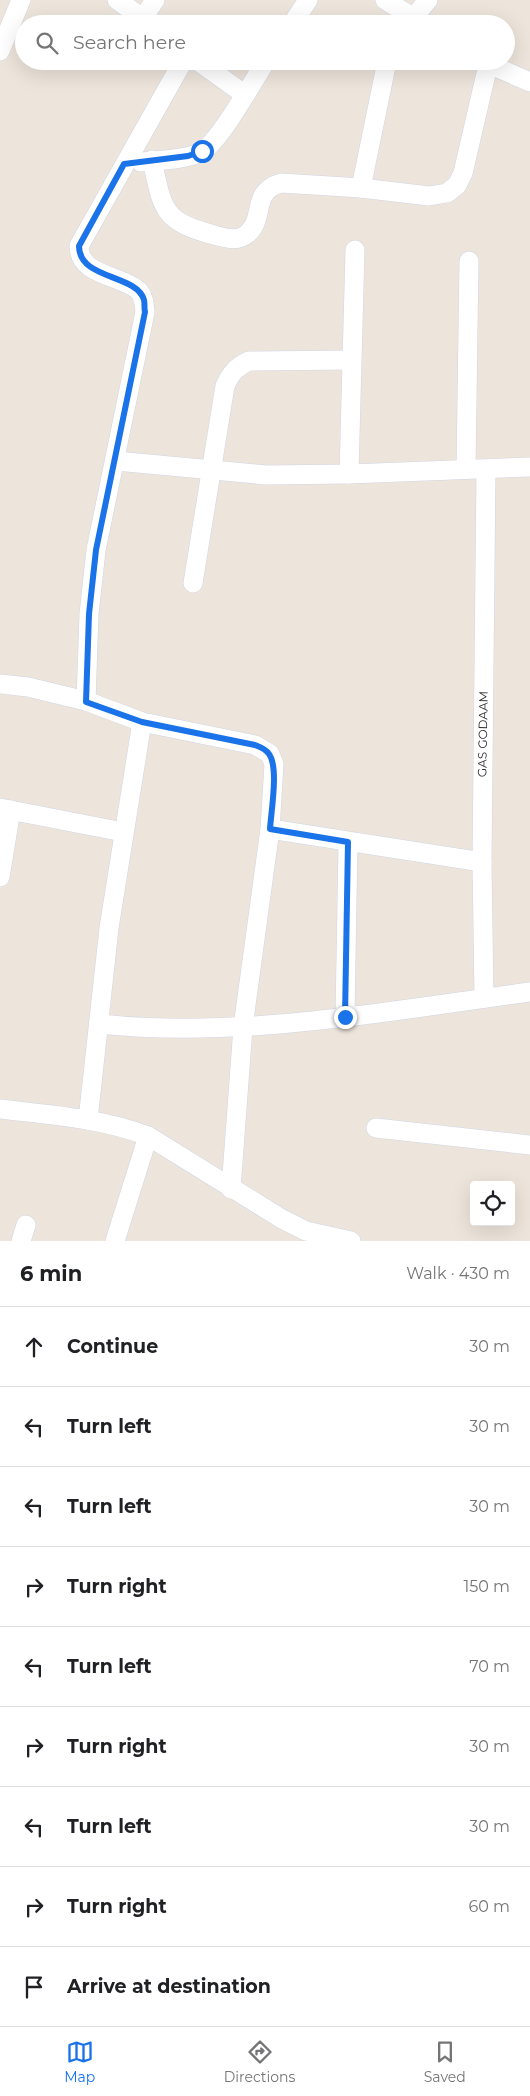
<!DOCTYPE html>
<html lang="en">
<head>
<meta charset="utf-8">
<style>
  :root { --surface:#fff; --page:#f6f6f6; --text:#202124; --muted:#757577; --line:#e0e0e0; --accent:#1a73e8 }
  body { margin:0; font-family:Montserrat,sans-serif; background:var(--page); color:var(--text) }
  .controls { position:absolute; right:15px; bottom:15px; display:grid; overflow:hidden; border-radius:5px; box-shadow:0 5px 20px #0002 }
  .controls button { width:45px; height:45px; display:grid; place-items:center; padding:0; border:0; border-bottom:1px solid var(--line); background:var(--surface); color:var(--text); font:25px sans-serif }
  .stop { position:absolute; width:15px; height:15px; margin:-11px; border:4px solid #1a73e8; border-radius:50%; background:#fff }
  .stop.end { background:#1a73e8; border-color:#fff; box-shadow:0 1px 5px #0008 }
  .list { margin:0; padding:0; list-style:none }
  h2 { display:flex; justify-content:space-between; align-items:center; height:65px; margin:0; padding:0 20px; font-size:21px }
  h2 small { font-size:16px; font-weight:400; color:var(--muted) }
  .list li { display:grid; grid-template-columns:32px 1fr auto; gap:15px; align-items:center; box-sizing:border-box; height:80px; padding:0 20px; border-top:1px solid var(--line) }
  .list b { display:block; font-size:19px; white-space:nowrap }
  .list em { font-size:16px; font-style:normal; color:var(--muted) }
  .icon { flex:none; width:28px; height:28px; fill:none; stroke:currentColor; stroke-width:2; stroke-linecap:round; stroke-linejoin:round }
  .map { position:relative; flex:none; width:530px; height:1241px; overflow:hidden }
  .search { position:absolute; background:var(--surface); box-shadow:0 5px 20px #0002; left:15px; right:15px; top:15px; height:55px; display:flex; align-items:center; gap:12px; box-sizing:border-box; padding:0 18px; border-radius:28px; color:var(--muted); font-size:19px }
  .sheet { height:785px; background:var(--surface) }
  nav { display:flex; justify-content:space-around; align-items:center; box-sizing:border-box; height:70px; border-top:1px solid var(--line); background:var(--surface); font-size:14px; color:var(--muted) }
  nav a { display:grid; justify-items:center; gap:2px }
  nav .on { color:var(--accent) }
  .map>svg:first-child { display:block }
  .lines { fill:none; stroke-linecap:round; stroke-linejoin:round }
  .street-casing { stroke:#d0d6e4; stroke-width:20 }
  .street { stroke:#fff; stroke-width:19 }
  .route { stroke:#1a73e8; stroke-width:6 }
  .labels { text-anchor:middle; stroke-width:5; stroke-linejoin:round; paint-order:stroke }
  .street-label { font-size:12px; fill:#2a2a2a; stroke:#fff }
</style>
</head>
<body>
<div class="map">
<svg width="530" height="1241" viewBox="0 0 530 1241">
  <rect width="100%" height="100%" fill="#ede4db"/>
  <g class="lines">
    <g class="street-casing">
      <g id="street">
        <polyline points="117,0 151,24"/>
        <polyline points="385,0 424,24"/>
        <polyline points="143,18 155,0"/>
        <polyline points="292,24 308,0"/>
        <polyline points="408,24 428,0"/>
        <polyline points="0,51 21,0"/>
        <polyline points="198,61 244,94"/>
        <polyline points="482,61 530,82"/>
        <path d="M 152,160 C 163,210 162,221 214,235 C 225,238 238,242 247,234 C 266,218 250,192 281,183 L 361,188 L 429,196 L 447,193 L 457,185 L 463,173 L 488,65"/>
        <path d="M 141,162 C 160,160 184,160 201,152 C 219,143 253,81 266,61"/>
        <polyline points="361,188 387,61"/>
        <polyline points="116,461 266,475 349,474 530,467"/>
        <polyline points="466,469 469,261"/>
        <polyline points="349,474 355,250"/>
        <path d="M 193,583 L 225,386 C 231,373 236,367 249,361 L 351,360"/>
        <polyline points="0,684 28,687 86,701 142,722 255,745 270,754 274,764 270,829 243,1027 231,1189"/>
        <path d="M 86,701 L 89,614 L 96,550 L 145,312 C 144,304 144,296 138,290 C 121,275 79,276 79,246 L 183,61"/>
        <polyline points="0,808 123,832"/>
        <polyline points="270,829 482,862"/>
        <polyline points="0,877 11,810"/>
        <polyline points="484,998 482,862 486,469"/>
        <polyline points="345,1017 348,842"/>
        <path d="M 99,1024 C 242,1039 388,1011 530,992"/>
        <path d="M 0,1109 C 50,1115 101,1118 148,1136 L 282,1219 L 306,1231 L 351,1241"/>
        <polyline points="88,1120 109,928 142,722"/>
        <polyline points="376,1128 530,1145"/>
        <polyline points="21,1241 26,1225"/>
        <polyline points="115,1241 148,1136"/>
      </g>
    </g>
    <use href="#street" class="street"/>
  </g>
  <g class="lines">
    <path class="route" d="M 202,151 L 188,156 L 124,164 L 79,246 C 79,280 137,274 144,300 C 145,304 144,309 145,312 L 96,550 L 89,614 L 86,702 L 142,722 L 255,745 C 260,747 266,749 269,754 C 279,767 271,812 270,829 L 348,842 L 345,1017"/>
  </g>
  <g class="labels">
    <g class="street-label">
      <text transform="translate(483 734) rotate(-89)" y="4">GAS GODAAM</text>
    </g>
  </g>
</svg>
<div class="controls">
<button><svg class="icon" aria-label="locate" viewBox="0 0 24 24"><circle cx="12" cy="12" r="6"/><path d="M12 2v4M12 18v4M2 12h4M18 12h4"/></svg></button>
</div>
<div class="stop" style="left:202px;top:151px"></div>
<div class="stop end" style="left:345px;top:1017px"></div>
<div class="search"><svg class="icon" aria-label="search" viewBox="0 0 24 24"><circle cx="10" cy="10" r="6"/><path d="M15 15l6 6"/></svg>Search here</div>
</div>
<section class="sheet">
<h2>6 min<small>Walk · 430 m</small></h2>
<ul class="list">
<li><svg class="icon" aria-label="ahead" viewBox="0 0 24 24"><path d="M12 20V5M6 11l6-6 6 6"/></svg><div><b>Continue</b></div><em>30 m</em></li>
<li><svg class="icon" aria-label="left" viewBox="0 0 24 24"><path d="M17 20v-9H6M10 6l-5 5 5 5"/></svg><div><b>Turn left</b></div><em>30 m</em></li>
<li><svg class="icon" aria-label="left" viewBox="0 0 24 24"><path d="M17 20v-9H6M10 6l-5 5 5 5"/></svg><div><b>Turn left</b></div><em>30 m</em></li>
<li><svg class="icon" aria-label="right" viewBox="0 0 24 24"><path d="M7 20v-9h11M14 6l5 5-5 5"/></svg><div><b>Turn right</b></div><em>150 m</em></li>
<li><svg class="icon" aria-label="left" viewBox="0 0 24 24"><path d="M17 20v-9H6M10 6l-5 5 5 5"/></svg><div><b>Turn left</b></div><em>70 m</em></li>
<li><svg class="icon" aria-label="right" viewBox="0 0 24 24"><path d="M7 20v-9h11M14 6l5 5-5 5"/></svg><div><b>Turn right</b></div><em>30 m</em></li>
<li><svg class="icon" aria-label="left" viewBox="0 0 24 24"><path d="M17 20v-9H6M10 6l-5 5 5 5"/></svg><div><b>Turn left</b></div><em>30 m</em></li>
<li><svg class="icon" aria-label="right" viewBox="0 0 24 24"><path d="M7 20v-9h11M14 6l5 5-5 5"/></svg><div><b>Turn right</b></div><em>60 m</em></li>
<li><svg class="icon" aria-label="arrive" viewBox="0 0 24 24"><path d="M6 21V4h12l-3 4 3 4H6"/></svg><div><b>Arrive at destination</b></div></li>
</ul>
</section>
<nav>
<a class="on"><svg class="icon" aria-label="map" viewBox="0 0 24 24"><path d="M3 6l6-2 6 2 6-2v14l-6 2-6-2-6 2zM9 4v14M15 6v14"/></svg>Map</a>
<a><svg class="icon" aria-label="directions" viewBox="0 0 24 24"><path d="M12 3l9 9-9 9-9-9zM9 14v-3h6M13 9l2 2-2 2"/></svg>Directions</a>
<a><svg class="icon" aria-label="saved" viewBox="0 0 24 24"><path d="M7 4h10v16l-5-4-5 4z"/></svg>Saved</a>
</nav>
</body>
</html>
